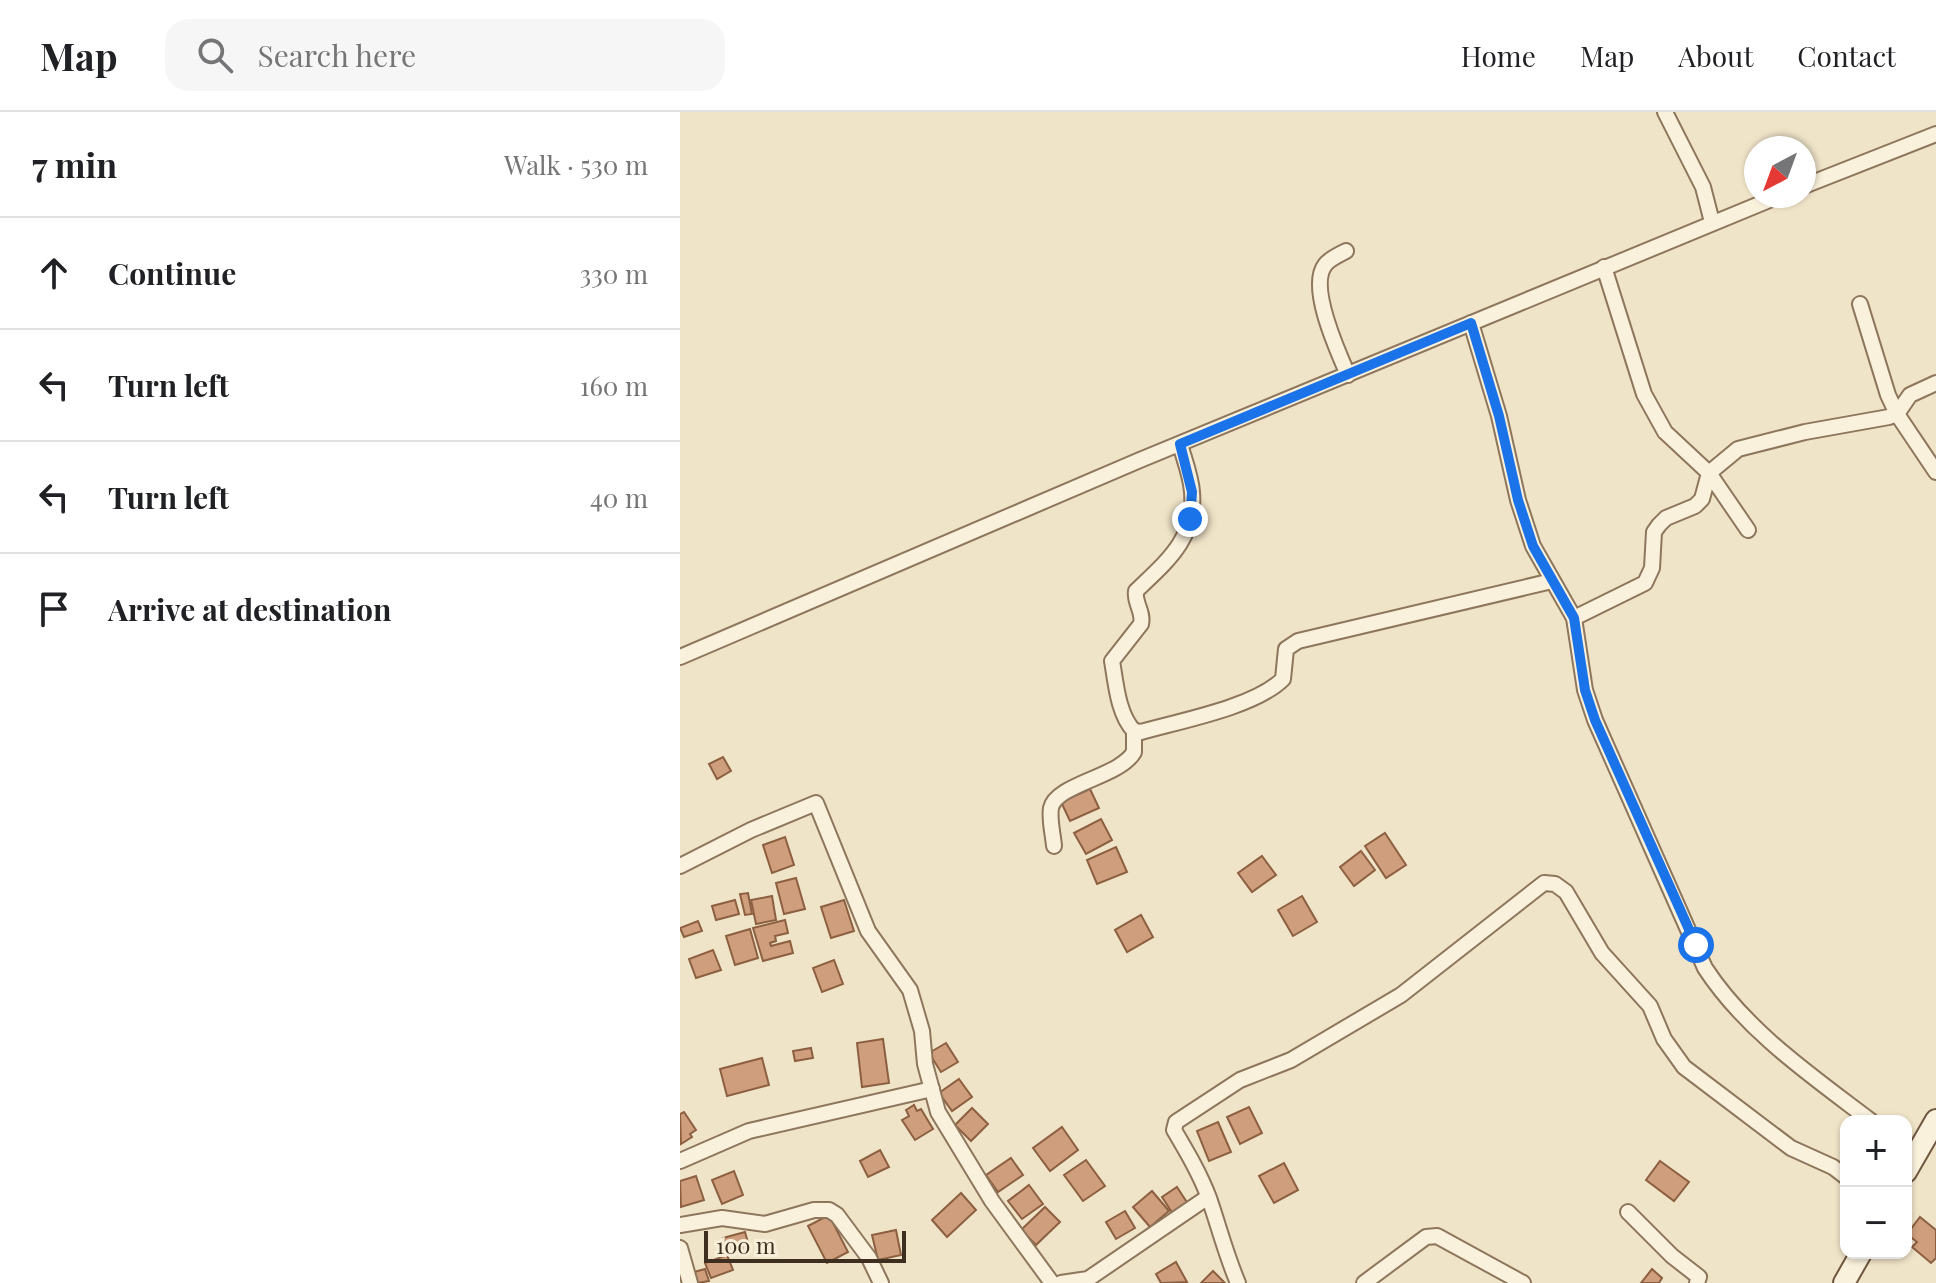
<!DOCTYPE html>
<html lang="en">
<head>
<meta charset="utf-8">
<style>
  :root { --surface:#fff; --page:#f6f6f6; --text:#202124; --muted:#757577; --line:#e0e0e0 }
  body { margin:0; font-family:"Playfair Display",serif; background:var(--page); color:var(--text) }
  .controls { position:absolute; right:24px; bottom:24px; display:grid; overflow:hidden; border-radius:16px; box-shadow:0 2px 6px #0004 }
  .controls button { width:72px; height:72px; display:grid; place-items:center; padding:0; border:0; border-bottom:2px solid var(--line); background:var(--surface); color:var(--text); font:40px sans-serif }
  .compass { position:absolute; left:1064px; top:24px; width:72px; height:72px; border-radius:50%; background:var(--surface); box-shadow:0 2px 6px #0004; rotate:221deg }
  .scale { position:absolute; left:24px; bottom:20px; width:202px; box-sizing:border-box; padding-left:8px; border:4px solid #3d2e20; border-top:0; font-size:22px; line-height:28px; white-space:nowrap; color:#3d2e20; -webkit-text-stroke:6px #f7eed8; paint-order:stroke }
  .stop { position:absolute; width:24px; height:24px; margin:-18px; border:6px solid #1a73e8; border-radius:50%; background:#fff }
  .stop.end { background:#1a73e8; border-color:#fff; box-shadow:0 2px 8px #0008 }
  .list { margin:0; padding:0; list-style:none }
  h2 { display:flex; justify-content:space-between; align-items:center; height:104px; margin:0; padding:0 32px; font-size:34px }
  h2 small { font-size:26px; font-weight:400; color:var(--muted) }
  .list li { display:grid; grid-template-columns:52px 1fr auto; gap:24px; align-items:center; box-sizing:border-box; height:112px; padding:0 32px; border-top:2px solid var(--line) }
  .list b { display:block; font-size:30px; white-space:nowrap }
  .list em { font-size:26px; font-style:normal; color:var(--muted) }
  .icon { flex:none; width:44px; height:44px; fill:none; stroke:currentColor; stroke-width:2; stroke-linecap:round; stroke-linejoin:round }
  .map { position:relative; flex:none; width:1256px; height:1171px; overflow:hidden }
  header { display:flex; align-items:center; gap:48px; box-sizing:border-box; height:112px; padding:0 40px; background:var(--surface); border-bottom:2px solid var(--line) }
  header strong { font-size:38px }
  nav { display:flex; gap:44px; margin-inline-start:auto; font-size:28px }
  .search { width:560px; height:72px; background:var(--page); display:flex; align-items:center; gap:20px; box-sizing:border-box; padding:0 28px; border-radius:24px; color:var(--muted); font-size:30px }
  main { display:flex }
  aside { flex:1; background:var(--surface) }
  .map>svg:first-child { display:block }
  .building { fill:#cf9f7d; stroke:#8d5f41; stroke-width:2 }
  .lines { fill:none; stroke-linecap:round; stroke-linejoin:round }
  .street-casing { stroke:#8d765c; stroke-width:18 }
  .secondary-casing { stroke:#6f573f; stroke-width:24 }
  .street { stroke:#faf1dc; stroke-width:14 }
  .secondary { stroke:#faf1dc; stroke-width:20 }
  .route { stroke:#1a73e8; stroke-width:10 }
</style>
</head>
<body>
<header>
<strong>Map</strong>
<div class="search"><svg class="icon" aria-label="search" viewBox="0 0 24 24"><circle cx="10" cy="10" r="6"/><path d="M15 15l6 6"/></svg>Search here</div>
<nav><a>Home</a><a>Map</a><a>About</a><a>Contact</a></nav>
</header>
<main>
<aside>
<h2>7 min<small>Walk · 530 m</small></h2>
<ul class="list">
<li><svg class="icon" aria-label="ahead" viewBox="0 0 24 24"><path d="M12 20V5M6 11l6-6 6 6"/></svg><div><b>Continue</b></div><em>330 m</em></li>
<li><svg class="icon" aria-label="left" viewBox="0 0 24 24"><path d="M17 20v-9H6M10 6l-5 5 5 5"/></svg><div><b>Turn left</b></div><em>160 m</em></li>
<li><svg class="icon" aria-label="left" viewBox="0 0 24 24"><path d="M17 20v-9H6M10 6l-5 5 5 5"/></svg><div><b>Turn left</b></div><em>40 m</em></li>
<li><svg class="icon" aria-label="arrive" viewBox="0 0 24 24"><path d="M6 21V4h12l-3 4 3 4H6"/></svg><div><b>Arrive at destination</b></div></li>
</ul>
</aside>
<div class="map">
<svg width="1256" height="1171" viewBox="0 0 1256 1171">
  <rect width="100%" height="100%" fill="#f0e4c8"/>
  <g class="building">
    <polygon points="43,645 51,659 37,667 29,652"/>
    <polygon points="410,677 419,696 390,709 381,690"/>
    <polygon points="421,707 432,728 406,742 394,721"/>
    <polygon points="705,721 726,753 706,766 685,734"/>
    <polygon points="105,725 114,753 92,761 83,733"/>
    <polygon points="436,735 447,760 417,772 407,748"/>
    <polygon points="681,739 695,758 674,774 660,755"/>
    <polygon points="582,744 596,763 572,780 558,761"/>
    <polygon points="116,766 125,797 104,802 96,771"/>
    <polygon points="68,781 72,802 65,803 60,782"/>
    <polygon points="92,784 96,808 76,812 71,788"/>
    <polygon points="622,784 637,810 613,824 598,798"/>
    <polygon points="55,788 59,802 36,808 32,794"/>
    <polygon points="164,788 174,819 151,826 141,795"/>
    <polygon points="461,803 473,825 447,840 435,818"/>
    <polygon points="105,808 108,821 95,824 96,829 90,831 91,834 110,829 113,841 83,849 73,816"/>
    <polygon points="18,809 22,819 4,825 0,816"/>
    <polygon points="70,817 78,846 55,853 46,824"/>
    <polygon points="33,838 41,858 16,866 9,847"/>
    <polygon points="154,848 163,872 142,880 133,856"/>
    <polygon points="203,927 209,971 182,975 177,931"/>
    <polygon points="266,931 278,950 261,960 249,941"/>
    <polygon points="131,936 133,946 115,949 113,939"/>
    <polygon points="82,946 89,973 47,984 40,957"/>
    <polygon points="279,967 292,985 272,999 259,981"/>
    <polygon points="234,993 237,999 241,997 253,1017 235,1028 222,1008 229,1004 226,998"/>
    <polygon points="569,995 582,1021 560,1032 547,1005"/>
    <polygon points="292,996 308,1012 291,1029 275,1013"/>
    <polygon points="4,1000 16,1018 10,1022 12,1025 1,1032 0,1002"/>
    <polygon points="538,1010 551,1040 529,1049 517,1019"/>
    <polygon points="382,1015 398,1038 370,1059 353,1036"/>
    <polygon points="200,1038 209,1055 188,1065 180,1049"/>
    <polygon points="331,1046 343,1063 318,1080 306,1063"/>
    <polygon points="406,1048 425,1074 403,1089 384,1063"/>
    <polygon points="980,1049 1009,1070 994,1089 966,1068"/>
    <polygon points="604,1051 618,1078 594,1091 579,1064"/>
    <polygon points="54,1059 63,1083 42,1092 32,1068"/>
    <polygon points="16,1064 24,1088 1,1095 0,1069"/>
    <polygon points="349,1073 363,1092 342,1107 328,1089"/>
    <polygon points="497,1075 508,1092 493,1102 482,1085"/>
    <polygon points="472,1079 489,1099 470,1115 453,1095"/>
    <polygon points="281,1081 296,1098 267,1125 252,1108"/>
    <polygon points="365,1095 380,1110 356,1133 341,1118"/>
    <polygon points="445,1099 455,1116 436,1127 426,1110"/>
    <polygon points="149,1103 168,1140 147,1151 128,1114"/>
    <polygon points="1240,1105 1256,1118 1256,1146 1251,1151 1232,1135 1237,1130 1227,1122"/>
    <polygon points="216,1118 221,1143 198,1148 192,1123"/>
    <polygon points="65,1120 69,1134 48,1141 43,1126"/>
    <polygon points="47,1143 53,1158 31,1166 25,1151"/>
    <polygon points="496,1150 507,1170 481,1171 476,1162"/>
    <polygon points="25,1157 29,1169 18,1171 14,1160"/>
    <polygon points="972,1157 982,1166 979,1171 961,1171"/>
    <polygon points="533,1159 545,1171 521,1171"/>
  </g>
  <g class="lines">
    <g class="street-casing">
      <g id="street">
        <polyline points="985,0 1023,75 1032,110"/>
        <polyline points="1124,74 1256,22"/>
        <path d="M 666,139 C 659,143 649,147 645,153 C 628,175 658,240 668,263"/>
        <polyline points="924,155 964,282 985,320 1029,361 1068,418"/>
        <polyline points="1180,192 1208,283 1217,302 1256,360"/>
        <path d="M 791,211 L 819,304 L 838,388 L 853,434 L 894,506 L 905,578 L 915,608 L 1025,856 C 1066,919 1132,964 1191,1009"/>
        <polyline points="894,506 965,471 972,456 974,420 979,413 986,406 1015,394 1022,387 1029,361 1058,337 1125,320 1209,305 1217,302 1230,283 1256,271"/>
        <polyline points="0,545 460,348 1099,84"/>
        <path d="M 454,619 L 461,620 C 500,609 575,595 603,567 L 606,537 L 618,529 L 872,469"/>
        <path d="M 374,734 C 373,722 369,707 371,696 C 376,672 440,665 454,640 L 454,619 C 438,602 436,572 432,549 L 461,512 C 464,500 454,491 456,479 C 486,450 516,427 512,380 C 511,364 504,347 500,332"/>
        <polyline points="0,754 71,718 136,691 188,819 230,878 242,919 245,952 258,1000 312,1089 372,1171"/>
        <polyline points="0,1049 69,1019 252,977"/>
        <polyline points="948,1100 992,1144 1019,1165 1017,1171"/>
        <polyline points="0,1113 42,1106 85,1112 134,1098 149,1098 157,1103 189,1146 201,1171"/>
        <polyline points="0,1136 10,1171"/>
        <polyline points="381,1171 408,1167 528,1085"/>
        <path d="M 558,1171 C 546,1143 539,1115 529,1086 C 520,1062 507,1040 494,1018 L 496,1010 L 560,968 L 611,948 L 721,883 L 864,771 L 875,772 L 886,780 L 922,841 L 970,894 L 984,927 L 1004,955 L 1111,1036 L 1153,1055 L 1166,1065"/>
        <polyline points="684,1171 746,1125 757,1124 843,1171"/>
      </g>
    </g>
    <g class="secondary-casing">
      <g id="secondary">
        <polyline points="1226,1060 1256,1008"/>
        <polyline points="1164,1171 1181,1141"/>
      </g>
    </g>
    <use href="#street" class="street"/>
    <use href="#secondary" class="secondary"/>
  </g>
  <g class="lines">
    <polyline class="route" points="510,407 512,380 500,332 791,211 819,304 838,388 853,434 894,506 905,578 915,608 1016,833"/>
  </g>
</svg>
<div class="controls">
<button>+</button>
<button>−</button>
</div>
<svg class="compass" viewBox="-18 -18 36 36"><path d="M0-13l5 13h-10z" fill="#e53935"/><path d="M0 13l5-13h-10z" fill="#757577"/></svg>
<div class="scale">100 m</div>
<div class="stop" style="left:1016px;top:833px"></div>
<div class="stop end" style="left:510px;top:407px"></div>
</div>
</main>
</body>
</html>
